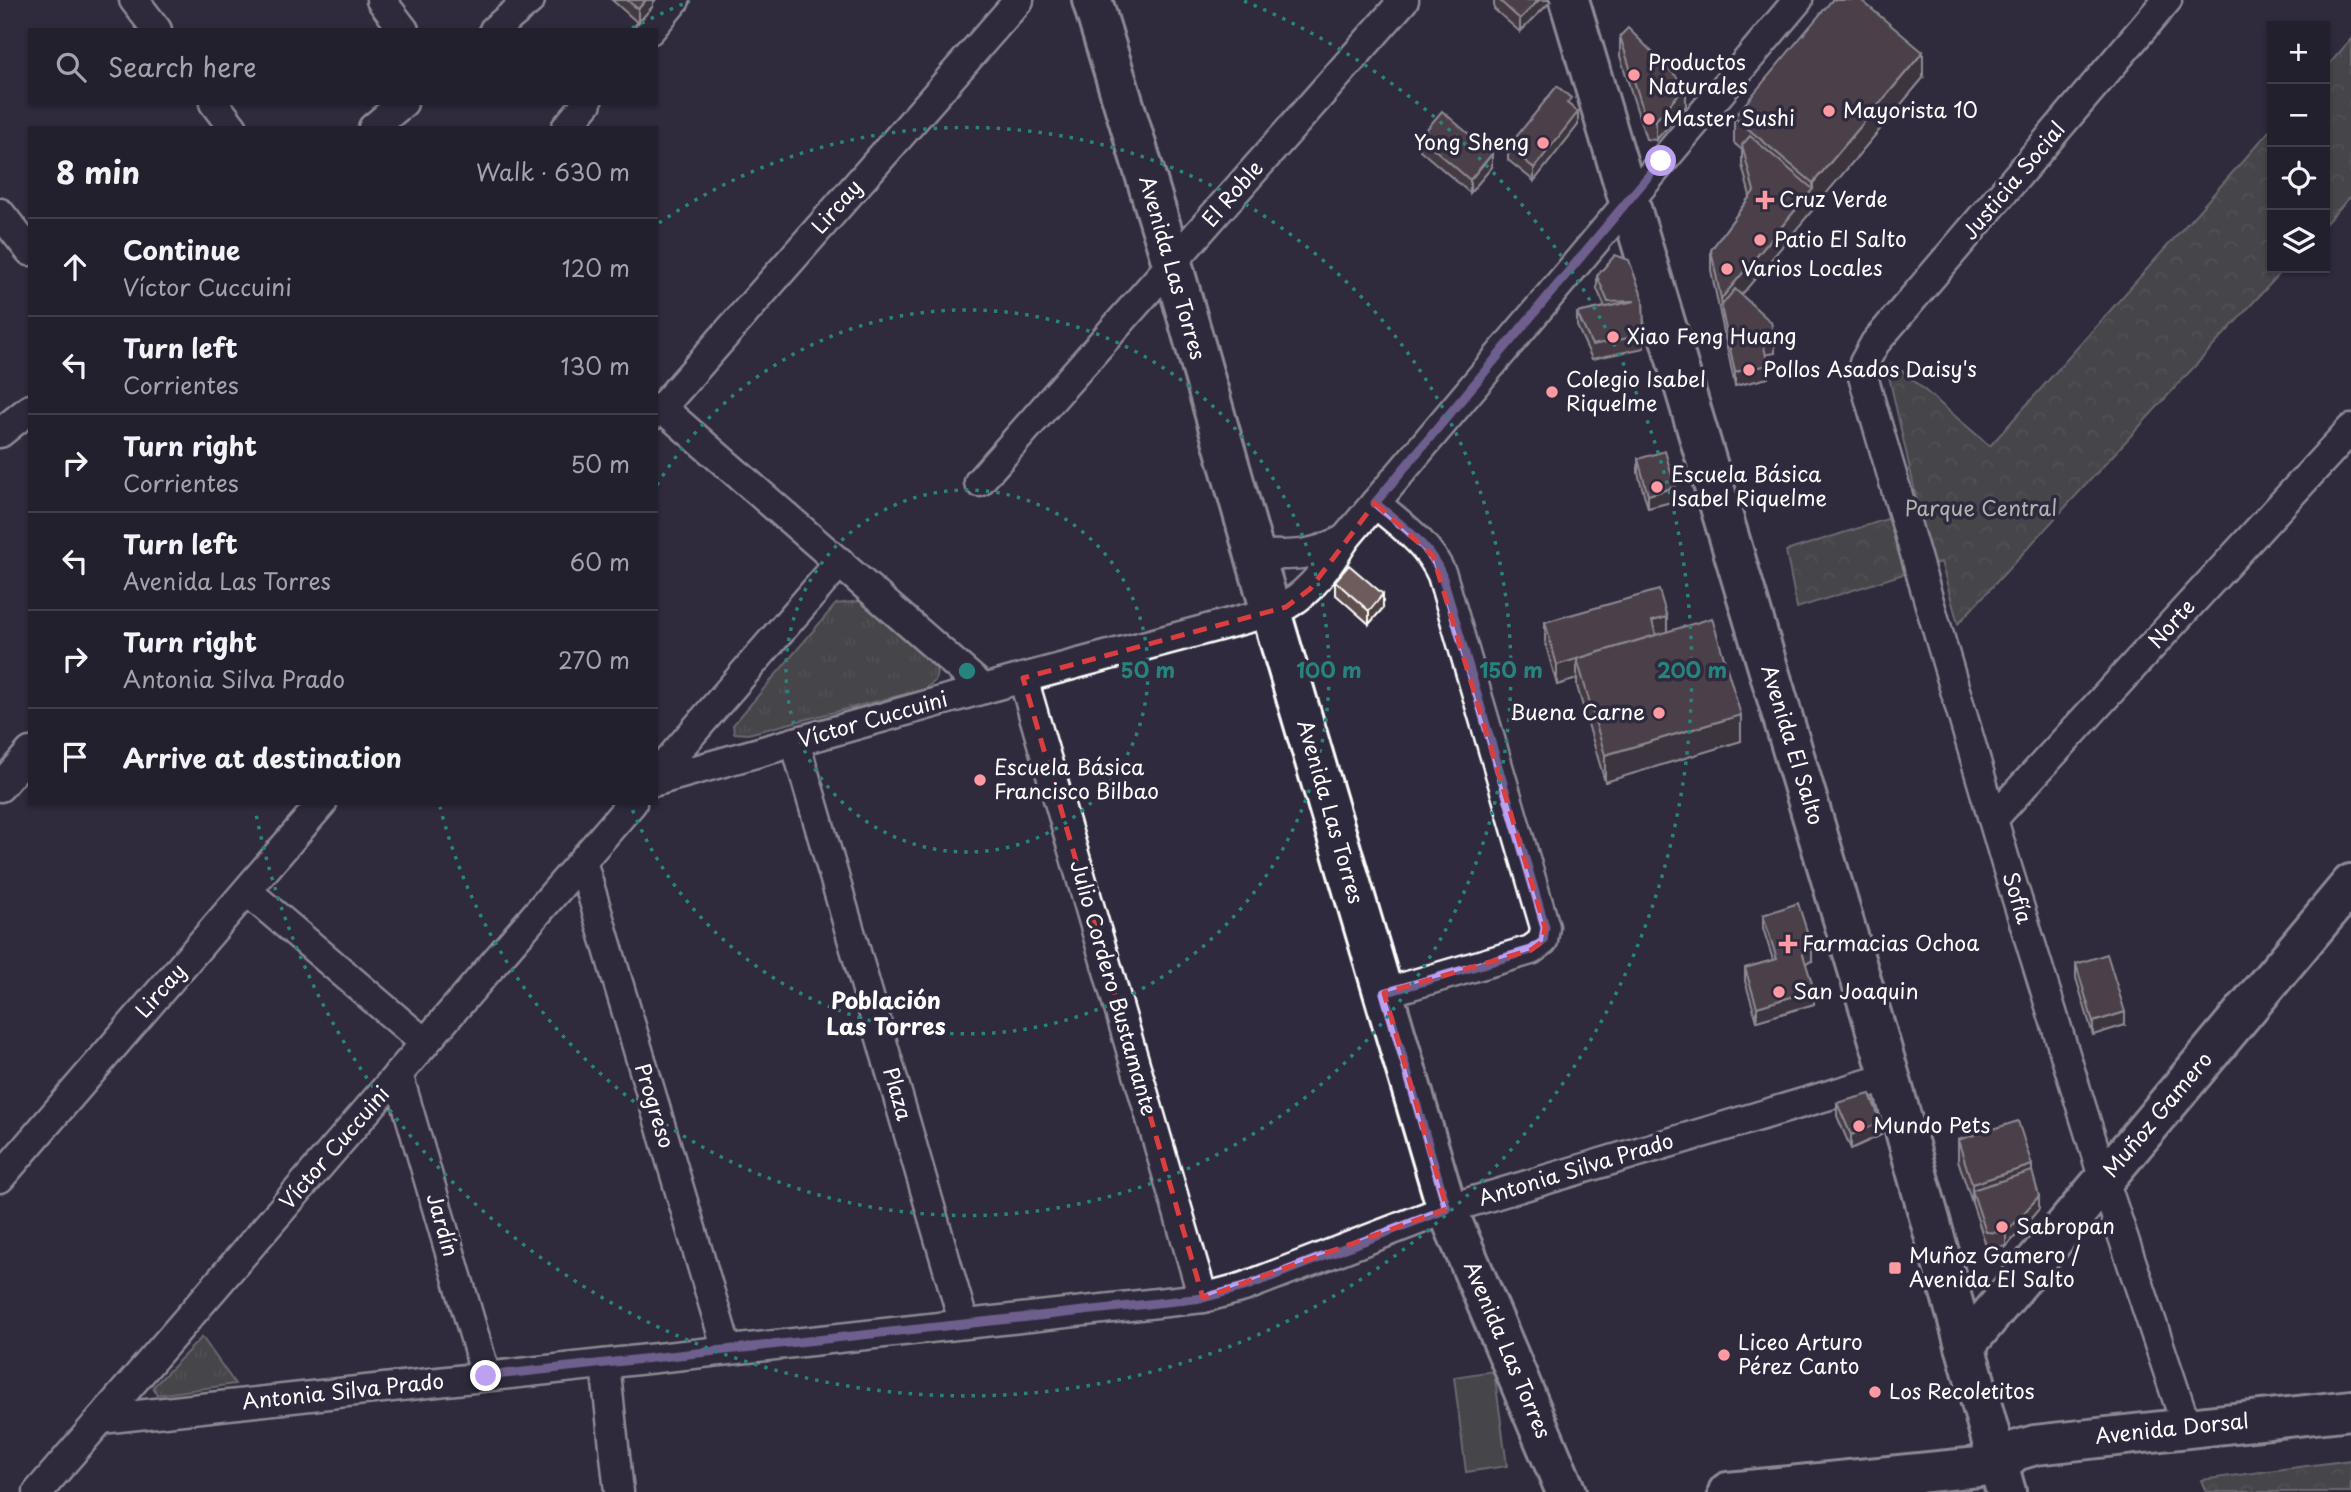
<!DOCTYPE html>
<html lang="en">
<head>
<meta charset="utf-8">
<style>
  :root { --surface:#23202e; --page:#2f2d3a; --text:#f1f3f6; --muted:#a3a3aa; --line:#403e4a }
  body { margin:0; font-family:"Playpen Sans",sans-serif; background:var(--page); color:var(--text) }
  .controls { position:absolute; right:21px; top:21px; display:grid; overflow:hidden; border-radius:0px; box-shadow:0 2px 5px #0004 }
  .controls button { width:63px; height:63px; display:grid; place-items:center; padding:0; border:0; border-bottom:2px solid var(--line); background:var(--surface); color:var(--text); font:35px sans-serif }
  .stop { position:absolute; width:21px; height:21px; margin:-16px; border:5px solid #bca0f2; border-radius:50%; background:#fff }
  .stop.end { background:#bca0f2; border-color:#fff; box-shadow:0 2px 7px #0008 }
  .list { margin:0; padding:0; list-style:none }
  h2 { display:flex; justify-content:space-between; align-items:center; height:91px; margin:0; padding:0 28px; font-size:30px }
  h2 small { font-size:23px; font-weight:400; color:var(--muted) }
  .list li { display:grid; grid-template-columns:46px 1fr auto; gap:21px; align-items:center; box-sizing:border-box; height:98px; padding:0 28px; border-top:2px solid var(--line) }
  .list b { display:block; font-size:26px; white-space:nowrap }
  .list p { margin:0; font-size:23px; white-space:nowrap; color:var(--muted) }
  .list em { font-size:23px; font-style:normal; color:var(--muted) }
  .icon { flex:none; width:38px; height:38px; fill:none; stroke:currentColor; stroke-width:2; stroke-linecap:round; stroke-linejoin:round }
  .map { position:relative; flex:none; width:2351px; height:1492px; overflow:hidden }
  .search { position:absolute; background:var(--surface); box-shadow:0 2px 5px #0004; left:28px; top:28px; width:630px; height:77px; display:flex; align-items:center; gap:18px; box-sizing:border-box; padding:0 24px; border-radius:0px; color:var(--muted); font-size:26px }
  .panel { position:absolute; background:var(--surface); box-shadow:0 2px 5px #0004; left:28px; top:126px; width:630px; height:679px; border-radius:0px }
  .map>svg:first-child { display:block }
  .grass { fill:url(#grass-tufts); stroke:#b1b4ad; stroke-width:2 }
  .forest { fill:url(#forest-crowns); stroke:#b1b4ad; stroke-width:2 }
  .garden { fill:#63695b; stroke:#b1b4ad; stroke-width:2 }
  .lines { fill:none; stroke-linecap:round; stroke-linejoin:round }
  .street-casing { stroke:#fff; stroke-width:33 }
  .secondary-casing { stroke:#fff; stroke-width:44 }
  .street { stroke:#2f2a3d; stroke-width:28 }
  .secondary { stroke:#2f2a3d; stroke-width:38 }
  .wall { fill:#5f4f4e; stroke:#fff; stroke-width:2 }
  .shaded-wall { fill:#4d4040; stroke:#fff; stroke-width:2 }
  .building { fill:#6e5c5b; stroke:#fff; stroke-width:2 }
  .route { stroke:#bca0f2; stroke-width:9 }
  .marked { fill:none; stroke:#da3e3e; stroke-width:5; stroke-dasharray:14 9; stroke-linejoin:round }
  .ring { fill:none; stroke:#27847c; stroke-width:3.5; stroke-dasharray:3.5 7 }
  .poi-dot { fill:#ff9aa2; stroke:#2f2a3d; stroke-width:2.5 }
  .labels { text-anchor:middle; stroke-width:7; stroke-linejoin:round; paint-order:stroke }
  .poi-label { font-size:21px; fill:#fff; stroke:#2f2a3d; text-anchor:start }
  .street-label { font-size:21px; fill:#fff; stroke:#2f2a3d }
  .park-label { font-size:21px; fill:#b1b4ad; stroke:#2f2a3d }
  .neighbourhood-label { font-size:23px; font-weight:bold; fill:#fff; stroke:#2f2a3d }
  .centre { fill:#27847c; stroke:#2f2a3d; stroke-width:3.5 }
  .ring-label { font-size:21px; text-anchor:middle; font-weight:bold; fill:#27847c; stroke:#2f2a3d; stroke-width:7; stroke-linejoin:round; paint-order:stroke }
</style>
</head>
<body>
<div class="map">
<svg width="2351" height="1492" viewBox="0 0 2351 1492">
  <defs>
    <pattern id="grass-tufts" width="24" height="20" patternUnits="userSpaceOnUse" patternTransform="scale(1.75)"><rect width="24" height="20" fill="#63695b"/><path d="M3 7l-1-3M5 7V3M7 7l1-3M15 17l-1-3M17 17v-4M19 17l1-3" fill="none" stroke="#7a8074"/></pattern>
    <pattern id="forest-crowns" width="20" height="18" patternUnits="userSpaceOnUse" patternTransform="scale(1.75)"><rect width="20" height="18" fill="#63695b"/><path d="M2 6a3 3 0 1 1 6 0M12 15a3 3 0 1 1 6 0" fill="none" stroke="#7a8074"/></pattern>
  </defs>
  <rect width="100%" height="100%" fill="#2f2a3d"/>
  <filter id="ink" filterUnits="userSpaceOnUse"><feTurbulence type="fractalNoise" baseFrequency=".0143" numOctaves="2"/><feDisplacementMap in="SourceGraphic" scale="14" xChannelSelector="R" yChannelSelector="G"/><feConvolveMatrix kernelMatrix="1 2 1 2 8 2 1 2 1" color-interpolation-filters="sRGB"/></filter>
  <g filter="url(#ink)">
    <g class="grass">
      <polygon points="860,601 933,660 937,672 935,681 925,689 748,734 734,733 733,725 836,604"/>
      <polygon points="202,1337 235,1384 157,1395 153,1387"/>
    </g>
    <g class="forest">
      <polygon points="2351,39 2351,196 2325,224 2325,69"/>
      <polygon points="2272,128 2272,268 2285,268 1958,624 1941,562 1797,608 1786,551 1919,509 1887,368 1893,363 1990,446"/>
      <polygon points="2351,1460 2351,1492 2206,1492 2201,1480"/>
    </g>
    <polygon class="garden" points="1494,1371 1507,1466 1466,1472 1454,1377"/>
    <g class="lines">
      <g class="street-casing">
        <g id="street">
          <polyline points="134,0 157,30"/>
          <polyline points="381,0 404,30"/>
          <polyline points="2167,0 1875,343 1864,363 1862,373 2007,867 2104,1180 2187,1428"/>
          <polyline points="494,30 530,0"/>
          <polyline points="650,30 675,0"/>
          <polyline points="214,103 233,128"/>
          <polyline points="373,128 403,103"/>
          <polyline points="566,128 587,103"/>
          <polyline points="0,213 30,251"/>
          <polyline points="662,408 984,689"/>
          <polyline points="656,414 1019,0"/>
          <polyline points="0,433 30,409"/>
          <polyline points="979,482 1404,0"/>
          <path d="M 1375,503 C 1402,526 1427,542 1442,575 L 1545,927 L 1543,941 L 1531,950 L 1384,993"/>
          <path d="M 1255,554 C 1291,556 1312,557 1345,539"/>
          <polyline points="1023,678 1203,1298"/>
          <polyline points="795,742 964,1324"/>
          <polyline points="656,775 840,562"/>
          <path d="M 656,781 L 1023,678 L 1271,612 C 1307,600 1325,570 1345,539 L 1798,0"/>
          <polyline points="0,787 30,752"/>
          <polyline points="1993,819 2351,429"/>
          <polyline points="582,861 727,1350"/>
          <polyline points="247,891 425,1043"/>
          <polyline points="398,1074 486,1376"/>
          <polyline points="0,1178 322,803"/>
          <polyline points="605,1364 619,1492"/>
          <polyline points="101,1419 1203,1298 1244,1287 1447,1209 1890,1077"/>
          <polyline points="38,1492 632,803"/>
        </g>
      </g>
      <g class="secondary-casing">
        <g id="secondary">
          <polyline points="1092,0 1172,263 1271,612 1447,1209 1566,1492"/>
          <polyline points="1569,0 1890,1077 2006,1492"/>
          <polyline points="1965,1346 2351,884"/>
          <polyline points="1999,1465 2015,1451 2035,1445 2351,1410"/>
          <polyline points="1728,1492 1999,1465"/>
        </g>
      </g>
      <use href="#street" class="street"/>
      <use href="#secondary" class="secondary"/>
    </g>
    <g class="wall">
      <polygon points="612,0 653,0 653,6 638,23"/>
      <polygon points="1494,0 1551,0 1551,1 1520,32 1494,9"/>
      <polygon points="1620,36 1686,106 1656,140 1646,139 1620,56"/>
      <polygon points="1923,78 1741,295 1775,353 1766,354 1768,378 1735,386 1711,270 1711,250 1750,196 1742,165 1742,150 1734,143 1734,117"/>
      <polygon points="1571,107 1578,125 1534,181 1508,160 1508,147"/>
      <polygon points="1420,137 1492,167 1470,193 1420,150"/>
      <polygon points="1597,276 1643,299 1644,348 1592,359 1577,326 1577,313 1605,307 1597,289"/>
      <polygon points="1638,459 1675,501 1648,508 1638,473"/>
      <polygon points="1335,581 1383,608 1369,624 1335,594"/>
      <polygon points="1545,622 1667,632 1741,741 1605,782 1577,686 1577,679 1557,685 1545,642"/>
      <polygon points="1763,915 1812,961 1805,963 1814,1004 1757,1021 1745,981 1745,968 1773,960 1763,928"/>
      <polygon points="2076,964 2125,1025 2093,1035 2076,978"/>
      <polygon points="1837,1103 1881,1135 1851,1149 1837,1116"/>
      <polygon points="1958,1140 2032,1171 2039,1209 2006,1247 1986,1245 1958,1160"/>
    </g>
    <g class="shaded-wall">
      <polygon points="646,0 653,0 653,6 638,23 638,9"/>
      <polygon points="1539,0 1551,0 1551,1 1520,32 1520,19"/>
      <polygon points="1923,52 1923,78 1723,317 1721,299 1813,189 1813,183"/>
      <polygon points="1686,86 1686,106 1656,140 1656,120"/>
      <polygon points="1578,112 1578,125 1534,181 1534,168"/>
      <polygon points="1492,154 1492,167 1470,193 1470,180"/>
      <polygon points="1775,339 1775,353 1763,355 1763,342"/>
      <polygon points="1768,365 1768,378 1735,386 1735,372"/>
      <polygon points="1675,487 1675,501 1648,508 1648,495"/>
      <polygon points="1383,594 1383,608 1369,624 1369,611"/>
      <polygon points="1667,617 1667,637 1577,659 1577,679 1557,685 1557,665 1652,621"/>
      <polygon points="1741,715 1741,741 1605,782 1605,755"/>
      <polygon points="1812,947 1812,961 1802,964 1802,951"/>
      <polygon points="1814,990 1814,1004 1757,1021 1757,1007"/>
      <polygon points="2125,1012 2125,1025 2093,1035 2093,1022"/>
      <polygon points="1881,1122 1881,1135 1851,1149 1851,1135"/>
      <polygon points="2032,1165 2032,1184 1972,1190 1972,1204 1972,1184"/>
      <polygon points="2039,1196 2039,1209 2006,1247 2006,1233"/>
    </g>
    <g class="building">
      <polygon points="627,0 646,0 638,9"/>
      <polygon points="1499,0 1539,0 1520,19"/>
      <polygon points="1832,0 1861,0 1923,52 1813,183 1734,117"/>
      <polygon points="1628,28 1686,86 1656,120 1646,119 1620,36"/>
      <polygon points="1557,86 1571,98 1567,103 1578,112 1534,168 1508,147"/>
      <polygon points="1442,111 1492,154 1470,180 1420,137"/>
      <polygon points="1750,136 1813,189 1721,299 1711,250 1754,191 1742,145"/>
      <polygon points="1615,255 1629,260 1643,299 1644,335 1592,345 1577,313 1635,301 1608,302 1597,276"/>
      <polygon points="1735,289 1771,322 1775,339 1763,342 1768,365 1735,372 1721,306"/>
      <polygon points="1665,451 1675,487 1648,495 1638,459"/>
      <polygon points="1349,565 1383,594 1369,611 1335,581"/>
      <polygon points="1659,590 1667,617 1652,621 1656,635 1557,665 1545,622"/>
      <polygon points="1712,618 1741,715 1605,755 1577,659"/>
      <polygon points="1798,903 1812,947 1802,951 1814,990 1757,1007 1745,968 1777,959 1763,915"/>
      <polygon points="2107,954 2125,1012 2093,1022 2076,964"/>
      <polygon points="1870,1094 1881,1122 1851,1135 1837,1103"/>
      <polygon points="2018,1121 2032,1165 1972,1184 1958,1140"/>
      <polygon points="2032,1171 2039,1196 2006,1233 1986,1232 1972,1190"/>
    </g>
  </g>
  <g class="lines" filter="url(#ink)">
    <path class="route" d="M 486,1376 L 1203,1298 L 1244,1287 L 1447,1209 L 1384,993 L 1531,950 L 1543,941 L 1545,927 L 1442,575 C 1427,542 1402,526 1375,503 L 1661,161"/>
  </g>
  <path d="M0 0H2351V1492H0ZM 1375,503 L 1433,556 L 1545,927 L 1543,941 L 1531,950 L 1384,993 L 1447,1209 L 1203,1298 L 1023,678 L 1286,607 L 1310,589 Z" fill="#2f2a3d" fill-opacity=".55" fill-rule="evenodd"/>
  <path class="marked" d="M 1375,503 L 1433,556 L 1545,927 L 1543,941 L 1531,950 L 1384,993 L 1447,1209 L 1203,1298 L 1023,678 L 1286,607 L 1310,589 Z"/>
  <g class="ring">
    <circle cx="967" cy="671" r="181"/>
    <path d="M657 485A362 362 0 1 1 630 804"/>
    <path d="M659 223A544 544 0 1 1 440 807"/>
    <path d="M632 28A725 725 0 0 1 690 1M1244 1A725 725 0 1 1 255 809"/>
  </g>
  <g class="poi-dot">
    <circle cx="1634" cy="75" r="7"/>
    <circle cx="1829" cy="111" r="7"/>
    <circle cx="1649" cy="119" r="7"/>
    <circle cx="1543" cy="143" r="7"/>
    <path d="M1761.5 189.5h7v7h7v7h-7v7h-7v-7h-7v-7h7z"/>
    <circle cx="1760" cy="240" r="7"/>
    <circle cx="1727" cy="269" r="7"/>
    <circle cx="1613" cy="337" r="7"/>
    <circle cx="1749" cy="370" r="7"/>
    <circle cx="1552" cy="392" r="7"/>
    <circle cx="1657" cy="487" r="7"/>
    <circle cx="1659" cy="713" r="7"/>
    <circle cx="980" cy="780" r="7"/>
    <path d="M1784.5 933.5h7v7h7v7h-7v7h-7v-7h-7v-7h7z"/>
    <circle cx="1779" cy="992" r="7"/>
    <circle cx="1859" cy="1126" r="7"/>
    <circle cx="2002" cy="1227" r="7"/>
    <rect x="1888" y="1261" width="14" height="14" rx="3.5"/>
    <circle cx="1724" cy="1355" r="7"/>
    <circle cx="1875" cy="1392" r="7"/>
  </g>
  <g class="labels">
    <g class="poi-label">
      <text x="1648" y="70">Productos<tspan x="1648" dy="24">Naturales</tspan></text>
      <text x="1843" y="118">Mayorista 10</text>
      <text x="1663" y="126">Master Sushi</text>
      <text x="1529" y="150" text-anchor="end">Yong Sheng</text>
      <text x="1779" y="207">Cruz Verde</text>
      <text x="1774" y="247">Patio El Salto</text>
      <text x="1741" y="276">Varios Locales</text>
      <text x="1627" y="344">Xiao Feng Huang</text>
      <text x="1763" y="377">Pollos Asados Daisy's</text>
      <text x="1566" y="387">Colegio Isabel<tspan x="1566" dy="24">Riquelme</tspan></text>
      <text x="1671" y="482">Escuela Básica<tspan x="1671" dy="24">Isabel Riquelme</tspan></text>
      <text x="1645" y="720" text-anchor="end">Buena Carne</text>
      <text x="994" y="775">Escuela Básica<tspan x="994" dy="24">Francisco Bilbao</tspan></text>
      <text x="1802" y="951">Farmacias Ochoa</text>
      <text x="1793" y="999">San Joaquin</text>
      <text x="1873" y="1133">Mundo Pets</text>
      <text x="2016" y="1234">Sabropan</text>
      <text x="1909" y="1263">Muñoz Gamero /<tspan x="1909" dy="24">Avenida El Salto</tspan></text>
      <text x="1738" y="1350">Liceo Arturo<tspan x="1738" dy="24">Pérez Canto</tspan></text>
      <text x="1889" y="1399">Los Recoletitos</text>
    </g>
    <g class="street-label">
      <text transform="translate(2014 181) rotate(-50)" y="7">Justicia Social</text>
      <text transform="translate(1233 194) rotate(-49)" y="7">El Roble</text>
      <text transform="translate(837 207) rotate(-49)" y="7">Lircay</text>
      <text transform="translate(1172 268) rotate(74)" y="7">Avenida Las Torres</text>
      <text transform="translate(2172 624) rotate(-48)" y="7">Norte</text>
      <text transform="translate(873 720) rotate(-16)" y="7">Víctor Cuccuini</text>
      <text transform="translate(1792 745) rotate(73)" y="7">Avenida El Salto</text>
      <text transform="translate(1330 812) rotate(74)" y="7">Avenida Las Torres</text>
      <text transform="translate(2017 898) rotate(73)" y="7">Sofía</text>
      <text transform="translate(1113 988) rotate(74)" y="7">Julio Cordero Bustamante</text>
      <text transform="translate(161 991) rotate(-49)" y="7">Lircay</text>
      <text transform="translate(897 1094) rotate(74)" y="7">Plaza</text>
      <text transform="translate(654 1106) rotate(73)" y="7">Progreso</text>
      <text transform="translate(2158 1115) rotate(-50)" y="7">Muñoz Gamero</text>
      <text transform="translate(335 1148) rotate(-49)" y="7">Víctor Cuccuini</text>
      <text transform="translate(1576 1170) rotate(-17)" y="7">Antonia Silva Prado</text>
      <text transform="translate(442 1225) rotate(74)" y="7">Jardín</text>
      <text transform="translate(1507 1350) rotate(67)" y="7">Avenida Las Torres</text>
      <text transform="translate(343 1392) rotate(-6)" y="7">Antonia Silva Prado</text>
      <text transform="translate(2172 1429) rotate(-6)" y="7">Avenida Dorsal</text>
    </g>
    <g class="park-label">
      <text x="1981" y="516">Parque Central</text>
    </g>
    <g class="neighbourhood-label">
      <text x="886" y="1009">Población<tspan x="886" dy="26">Las Torres</tspan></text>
    </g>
  </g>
  <circle cx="967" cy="671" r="10" class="centre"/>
  <g class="ring-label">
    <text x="1148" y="678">50 m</text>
    <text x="1329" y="678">100 m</text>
    <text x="1511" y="678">150 m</text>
    <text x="1692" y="678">200 m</text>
  </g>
</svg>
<div class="controls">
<button>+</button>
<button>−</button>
<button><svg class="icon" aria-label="locate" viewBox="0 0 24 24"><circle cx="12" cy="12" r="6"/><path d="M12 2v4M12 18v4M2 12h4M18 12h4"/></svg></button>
<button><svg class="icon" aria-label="layers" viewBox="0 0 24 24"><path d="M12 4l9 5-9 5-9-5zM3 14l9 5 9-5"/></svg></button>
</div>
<div class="stop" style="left:1661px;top:161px"></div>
<div class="stop end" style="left:486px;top:1376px"></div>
<div class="search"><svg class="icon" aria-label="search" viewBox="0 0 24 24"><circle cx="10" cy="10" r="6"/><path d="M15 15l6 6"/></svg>Search here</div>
<section class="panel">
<h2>8 min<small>Walk · 630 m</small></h2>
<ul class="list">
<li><svg class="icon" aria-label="ahead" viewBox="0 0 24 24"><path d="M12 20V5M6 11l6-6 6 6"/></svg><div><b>Continue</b><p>Víctor Cuccuini</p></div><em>120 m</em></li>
<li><svg class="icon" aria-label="left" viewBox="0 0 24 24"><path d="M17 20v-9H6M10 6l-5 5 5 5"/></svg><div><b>Turn left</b><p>Corrientes</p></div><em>130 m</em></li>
<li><svg class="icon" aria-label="right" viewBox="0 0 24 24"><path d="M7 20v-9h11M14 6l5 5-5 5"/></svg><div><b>Turn right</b><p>Corrientes</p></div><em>50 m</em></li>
<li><svg class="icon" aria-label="left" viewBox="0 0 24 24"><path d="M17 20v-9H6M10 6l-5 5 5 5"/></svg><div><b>Turn left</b><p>Avenida Las Torres</p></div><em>60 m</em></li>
<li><svg class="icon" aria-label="right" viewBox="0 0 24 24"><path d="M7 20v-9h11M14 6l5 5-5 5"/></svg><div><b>Turn right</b><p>Antonia Silva Prado</p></div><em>270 m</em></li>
<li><svg class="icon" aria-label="arrive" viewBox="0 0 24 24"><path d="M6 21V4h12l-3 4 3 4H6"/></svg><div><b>Arrive at destination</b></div></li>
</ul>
</section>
</div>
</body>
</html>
